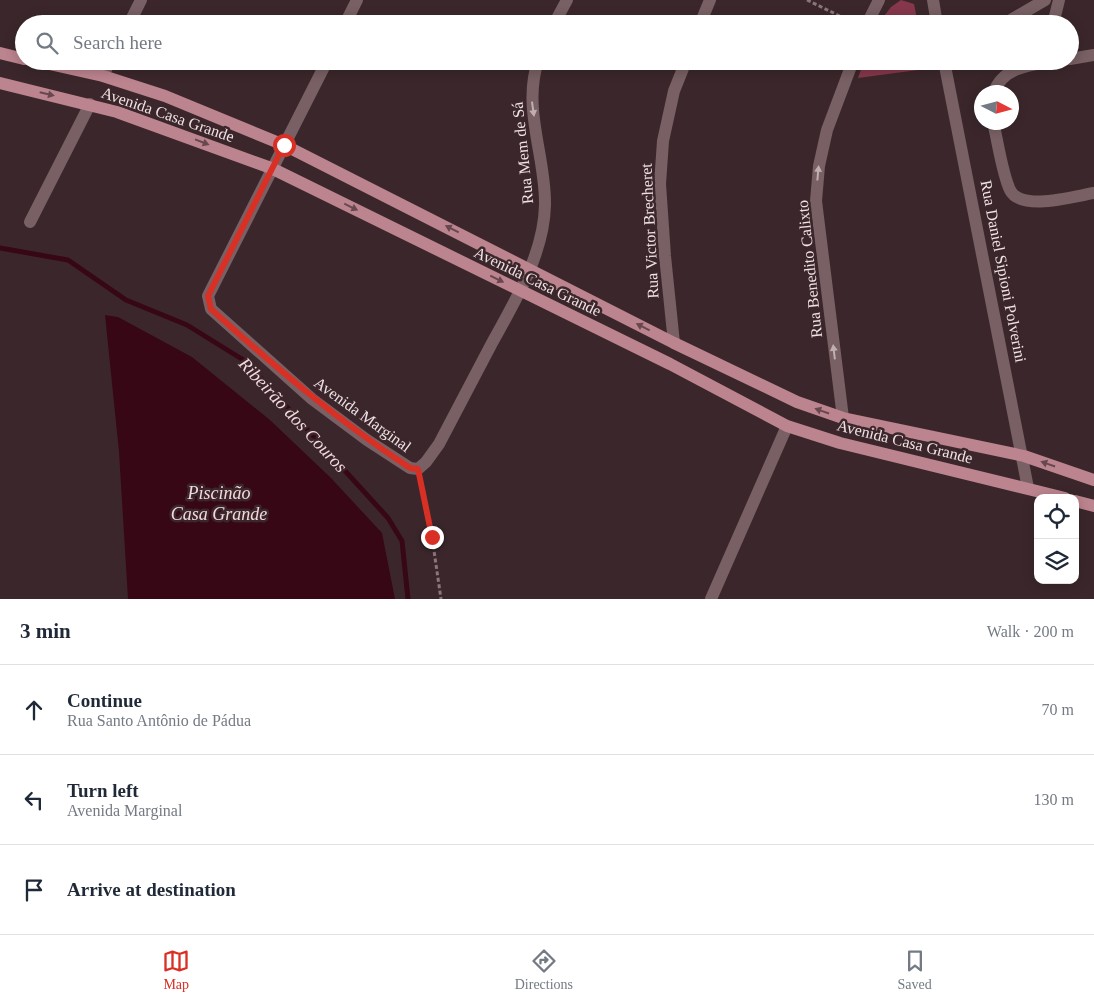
<!DOCTYPE html>
<html lang="en">
<head>
<meta charset="utf-8">
<style>
  :root { --surface:#fff; --page:#f6f6f7; --text:#1f2937; --muted:#747a83; --line:#e0e1e3; --accent:#d93025 }
  body { margin:0; font-family:"Times New Roman",serif; background:var(--page); color:var(--text) }
  .controls { position:absolute; right:15px; bottom:15px; display:grid; overflow:hidden; border-radius:10px; box-shadow:0 2px 12px #0003 }
  .controls button { width:45px; height:45px; display:grid; place-items:center; padding:0; border:0; border-bottom:1px solid var(--line); background:var(--surface); color:var(--text); font:25px sans-serif }
  .compass { position:absolute; left:974px; top:85px; width:45px; height:45px; border-radius:50%; background:var(--surface); box-shadow:0 2px 12px #0003; rotate:96deg }
  .stop { position:absolute; width:15px; height:15px; margin:-11px; border:4px solid #d93025; border-radius:50%; background:#fff }
  .stop.end { background:#d93025; border-color:#fff; box-shadow:0 1px 5px #0008 }
  .list { margin:0; padding:0; list-style:none }
  h2 { display:flex; justify-content:space-between; align-items:center; height:65px; margin:0; padding:0 20px; font-size:21px }
  h2 small { font-size:16px; font-weight:400; color:var(--muted) }
  .list li { display:grid; grid-template-columns:32px 1fr auto; gap:15px; align-items:center; box-sizing:border-box; height:90px; padding:0 20px; border-top:1px solid var(--line) }
  .list b { display:block; font-size:19px; white-space:nowrap }
  .list p { margin:0; font-size:16px; white-space:nowrap; color:var(--muted) }
  .list em { font-size:16px; font-style:normal; color:var(--muted) }
  .icon { flex:none; width:28px; height:28px; fill:none; stroke:currentColor; stroke-width:2; stroke-linecap:round; stroke-linejoin:round }
  .map { position:relative; flex:none; width:1094px; height:599px; overflow:hidden }
  .search { position:absolute; background:var(--surface); box-shadow:0 2px 12px #0003; left:15px; right:15px; top:15px; height:55px; display:flex; align-items:center; gap:12px; box-sizing:border-box; padding:0 18px; border-radius:28px; color:var(--muted); font-size:19px }
  .sheet { height:335px; background:var(--surface) }
  nav { display:flex; justify-content:space-around; align-items:center; box-sizing:border-box; height:70px; border-top:1px solid var(--line); background:var(--surface); font-size:14px; color:var(--muted) }
  nav a { display:grid; justify-items:center; gap:2px }
  nav .on { color:var(--accent) }
  .map>svg:first-child { display:block }
  .green { fill:#86374b }
  .water { fill:#370716 }
  .lines { fill:none; stroke-linecap:round; stroke-linejoin:round }
  .stream { stroke:#370716; stroke-width:5 }
  .path { stroke:#89777a; stroke-width:3; stroke-dasharray:4 2.5; stroke-linecap:butt }
  .minor { stroke:#786064; stroke-width:12 }
  .major { stroke:#bc848f; stroke-width:12 }
  .oneway { fill:#68484e }
  .oneway2 { fill:#c0aeb1 }
  .route { stroke:#d93025; stroke-width:6 }
  .labels { text-anchor:middle; stroke-width:5; stroke-linejoin:round; paint-order:stroke }
  .street-label { font-size:16px; fill:#f0e2e4; stroke:#3b272b }
  .water-label { font-size:18px; font-style:italic; fill:#f4d9dd; stroke:#3b272b }
</style>
</head>
<body>
<div class="map">
<svg width="1094" height="599" viewBox="0 0 1094 599">
  <rect width="100%" height="100%" fill="#3b272b"/>
  <g class="green">
    <polygon points="901,0 914,4 918,24 878,24 891,7"/>
    <polygon points="864,61 930,61 933,68 858,78"/>
  </g>
  <polygon class="water" points="105,315 118,317 192,357 270,420 331,478 382,533 395,599 128,599 119,452"/>
  <g class="lines">
    <polyline class="stream" points="0,248 68,260 126,300 187,325 245,361 388,518 402,541 408,599"/>
    <g class="path">
      <polyline points="807,0 854,23"/>
      <polyline points="420,482 432,537 441,599"/>
    </g>
    <g class="minor">
      <polyline points="933,0 937,24"/>
      <polyline points="129,24 141,0"/>
      <polyline points="345,24 357,0"/>
      <polyline points="554,24 567,0"/>
      <polyline points="700,24 710,0"/>
      <polyline points="867,24 879,0"/>
      <polyline points="1004,24 1045,0"/>
      <polyline points="1053,24 1059,0"/>
      <polyline points="1070,59 1094,55"/>
      <path d="M 327,61 L 213,286 L 208,296 L 211,309 L 312,399 L 367,440 L 410,468 L 418,469 L 426,462 L 439,444 C 457,410 475,376 492,343 C 515,301 544,254 545,205 C 546,157 522,109 538,61"/>
      <polyline points="944,61 1028,488"/>
      <polyline points="103,76 110,61"/>
      <path d="M 994,92 C 1003,67 1030,65 1054,61"/>
      <path d="M 993,122 C 998,142 1002,173 1010,190 C 1021,212 1075,196 1094,193"/>
      <polyline points="30,222 90,104"/>
      <polyline points="674,343 665,256 660,184 663,141 674,91 686,61"/>
      <polyline points="843,418 816,201 819,166 827,130 853,61"/>
      <polyline points="711,599 787,426"/>
    </g>
    <g class="major">
      <polyline points="0,53 24,59"/>
      <polyline points="36,61 103,76 165,96 284,145 674,343 797,402 843,418 1024,456 1094,480"/>
      <polyline points="0,83 117,112 271,168 670,364 787,426 840,443 1065,498"/>
      <polyline points="1075,501 1094,506"/>
    </g>
  </g>
  <defs><path id="oneway-solid" d="M-6-.8H1V-3.2L6.5 0L1 3.2V.8H-6Z" transform="scale(1.25)"/></defs>
  <g class="oneway">
    <use href="#oneway-solid" transform="translate(47 94) rotate(13)"/>
    <use href="#oneway-solid" transform="translate(202 142) rotate(21)"/>
    <use href="#oneway-solid" transform="translate(351 207) rotate(26)"/>
    <use href="#oneway-solid" transform="translate(452 229) rotate(-153)"/>
    <use href="#oneway-solid" transform="translate(497 279) rotate(26)"/>
    <use href="#oneway-solid" transform="translate(643 327) rotate(-153)"/>
    <use href="#oneway-solid" transform="translate(822 411) rotate(-161)"/>
    <use href="#oneway-solid" transform="translate(1048 464) rotate(-161)"/>
  </g>
  <g class="oneway2">
    <use href="#oneway-solid" transform="translate(533 109) rotate(82)"/>
    <use href="#oneway-solid" transform="translate(818 173) rotate(-85)"/>
    <use href="#oneway-solid" transform="translate(834 352) rotate(-97)"/>
  </g>
  <g class="lines">
    <path class="route" d="M 284,145 L 213,286 L 208,296 L 211,309 C 275,367 337,420 410,468 L 418,469 L 432,537"/>
  </g>
  <g class="labels">
    <g class="street-label">
      <text transform="translate(168 114) rotate(19)" y="6">Avenida Casa Grande</text>
      <text transform="translate(522 153) rotate(-96)" y="6">Rua Mem de Sá</text>
      <text transform="translate(649 231) rotate(-93)" y="6">Rua Victor Brecheret</text>
      <text transform="translate(809 269) rotate(-96)" y="6">Rua Benedito Calixto</text>
      <text transform="translate(1004 271) rotate(79)" y="6">Rua Daniel Sipioni Polverini</text>
      <text transform="translate(538 281) rotate(26)" y="6">Avenida Casa Grande</text>
      <text transform="translate(363 414) rotate(36)" y="6">Avenida Marginal</text>
      <text transform="translate(905 441) rotate(14)" y="6">Avenida Casa Grande</text>
    </g>
    <g class="water-label">
      <text transform="translate(293 415) rotate(47)" y="6">Ribeirão dos Couros</text>
      <text x="219" y="499">Piscinão<tspan x="219" dy="21">Casa Grande</tspan></text>
    </g>
  </g>
</svg>
<div class="controls">
<button><svg class="icon" aria-label="locate" viewBox="0 0 24 24"><circle cx="12" cy="12" r="6"/><path d="M12 2v4M12 18v4M2 12h4M18 12h4"/></svg></button>
<button><svg class="icon" aria-label="layers" viewBox="0 0 24 24"><path d="M12 4l9 5-9 5-9-5zM3 14l9 5 9-5"/></svg></button>
</div>
<svg class="compass" viewBox="-18 -18 36 36"><path d="M0-13l5 13h-10z" fill="#e53935"/><path d="M0 13l5-13h-10z" fill="#747a83"/></svg>
<div class="stop" style="left:284px;top:145px"></div>
<div class="stop end" style="left:432px;top:537px"></div>
<div class="search"><svg class="icon" aria-label="search" viewBox="0 0 24 24"><circle cx="10" cy="10" r="6"/><path d="M15 15l6 6"/></svg>Search here</div>
</div>
<section class="sheet">
<h2>3 min<small>Walk · 200 m</small></h2>
<ul class="list">
<li><svg class="icon" aria-label="ahead" viewBox="0 0 24 24"><path d="M12 20V5M6 11l6-6 6 6"/></svg><div><b>Continue</b><p>Rua Santo Antônio de Pádua</p></div><em>70 m</em></li>
<li><svg class="icon" aria-label="left" viewBox="0 0 24 24"><path d="M17 20v-9H6M10 6l-5 5 5 5"/></svg><div><b>Turn left</b><p>Avenida Marginal</p></div><em>130 m</em></li>
<li><svg class="icon" aria-label="arrive" viewBox="0 0 24 24"><path d="M6 21V4h12l-3 4 3 4H6"/></svg><div><b>Arrive at destination</b></div></li>
</ul>
</section>
<nav>
<a class="on"><svg class="icon" aria-label="map" viewBox="0 0 24 24"><path d="M3 6l6-2 6 2 6-2v14l-6 2-6-2-6 2zM9 4v14M15 6v14"/></svg>Map</a>
<a><svg class="icon" aria-label="directions" viewBox="0 0 24 24"><path d="M12 3l9 9-9 9-9-9zM9 14v-3h6M13 9l2 2-2 2"/></svg>Directions</a>
<a><svg class="icon" aria-label="saved" viewBox="0 0 24 24"><path d="M7 4h10v16l-5-4-5 4z"/></svg>Saved</a>
</nav>
</body>
</html>
